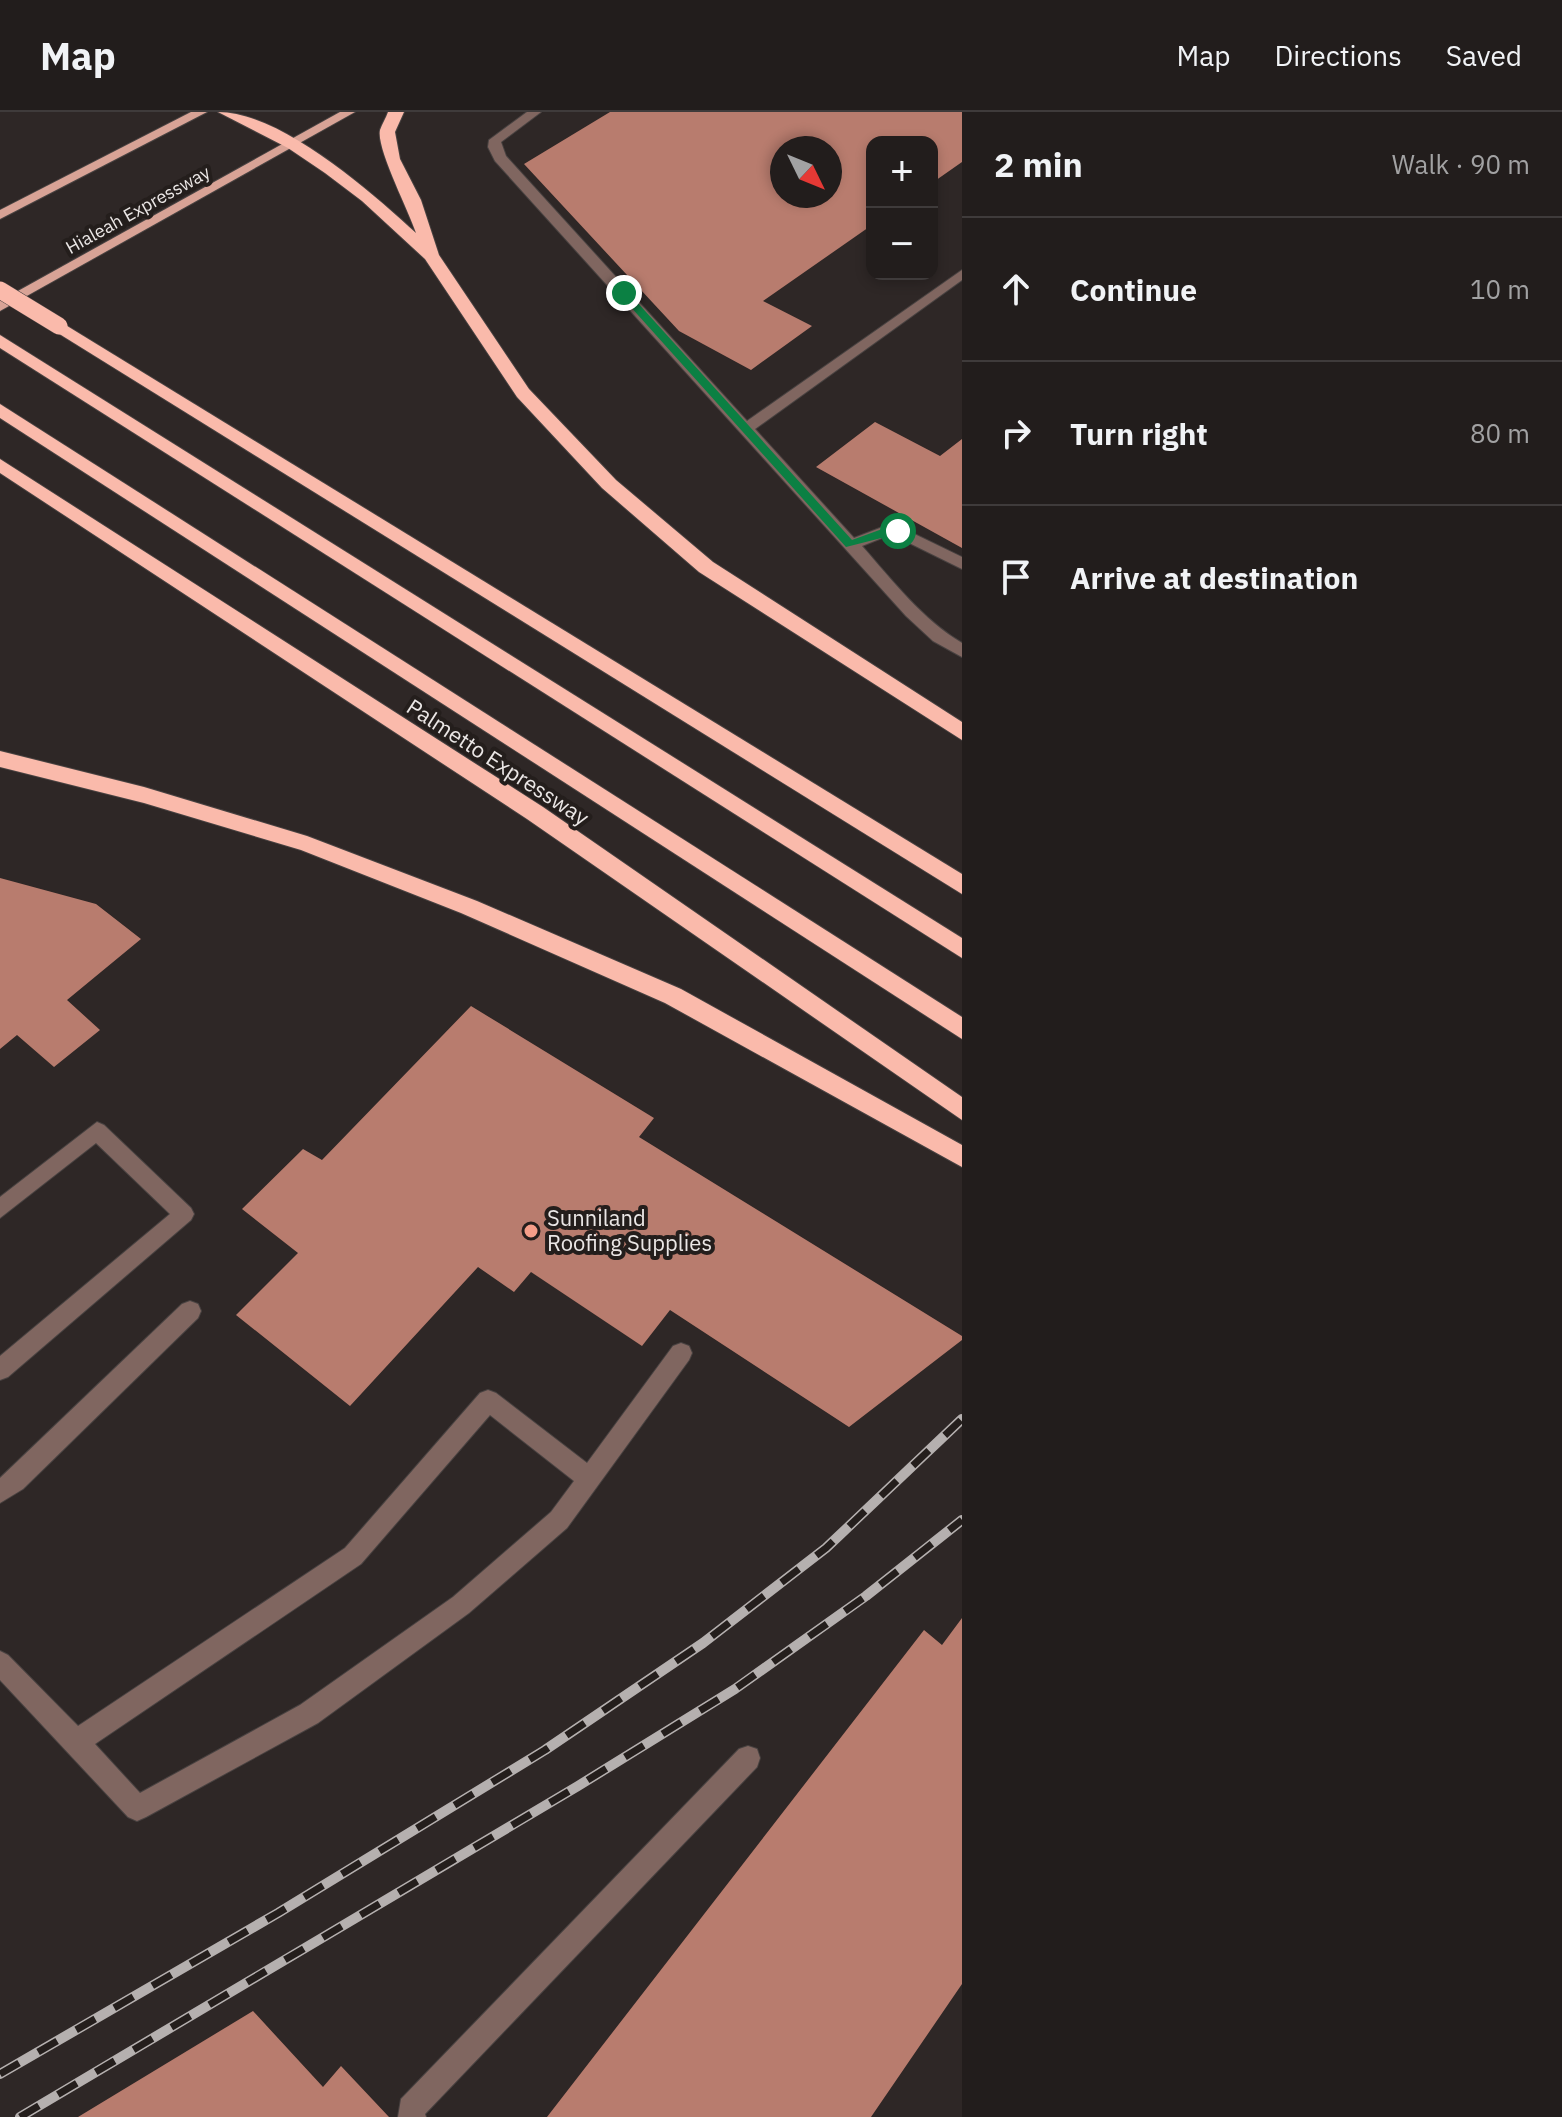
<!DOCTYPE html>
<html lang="en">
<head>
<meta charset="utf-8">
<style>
  :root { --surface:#221d1c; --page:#2e2a29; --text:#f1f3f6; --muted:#a2a2a3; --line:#3f3b3b }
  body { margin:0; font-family:"IBM Plex Sans",sans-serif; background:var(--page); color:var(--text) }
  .controls { position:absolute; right:24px; top:24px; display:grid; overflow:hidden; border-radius:16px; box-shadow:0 4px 12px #0003 }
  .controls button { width:72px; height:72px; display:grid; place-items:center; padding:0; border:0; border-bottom:2px solid var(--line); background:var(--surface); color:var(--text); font:40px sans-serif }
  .compass { position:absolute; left:770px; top:24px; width:72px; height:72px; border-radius:50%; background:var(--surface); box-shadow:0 4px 12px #0003; rotate:133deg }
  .stop { position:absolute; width:24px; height:24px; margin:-18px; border:6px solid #0b8043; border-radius:50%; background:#fff }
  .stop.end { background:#0b8043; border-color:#fff; box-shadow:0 2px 8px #0008 }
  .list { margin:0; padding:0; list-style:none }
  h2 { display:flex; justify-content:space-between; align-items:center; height:104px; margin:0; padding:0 32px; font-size:34px }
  h2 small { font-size:26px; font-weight:400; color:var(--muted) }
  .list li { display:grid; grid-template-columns:52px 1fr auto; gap:24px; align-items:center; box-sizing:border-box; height:144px; padding:0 32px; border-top:2px solid var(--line) }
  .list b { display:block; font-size:30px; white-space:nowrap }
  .list em { font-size:26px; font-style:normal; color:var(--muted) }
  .icon { flex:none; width:44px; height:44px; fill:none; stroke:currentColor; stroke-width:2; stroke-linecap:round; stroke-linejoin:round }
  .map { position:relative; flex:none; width:962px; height:2005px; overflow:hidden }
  header { display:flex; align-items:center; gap:48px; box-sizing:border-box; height:112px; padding:0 40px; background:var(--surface); border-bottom:2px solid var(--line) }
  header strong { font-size:38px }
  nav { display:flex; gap:44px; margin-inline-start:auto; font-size:28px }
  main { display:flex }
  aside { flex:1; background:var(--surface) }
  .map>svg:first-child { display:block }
  .building { fill:#b87c6e; fill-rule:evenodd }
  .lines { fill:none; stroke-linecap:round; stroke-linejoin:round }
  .service-casing { stroke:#484241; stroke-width:2 }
  .primary-casing { stroke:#484241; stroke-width:2 }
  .motorway-casing { stroke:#484241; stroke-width:2 }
  .service { fill:#806660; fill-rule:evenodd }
  .primary { fill:#d8a396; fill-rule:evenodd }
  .motorway { fill:#fabaab; fill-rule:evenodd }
  .rail-casing { stroke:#b5b0af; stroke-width:10 }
  .rail { stroke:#241e1c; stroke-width:7; stroke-dasharray:22; stroke-linecap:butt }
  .motorway-bridge-casing { stroke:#484241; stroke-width:18; stroke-linecap:butt }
  .motorway-bridge { stroke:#fabaab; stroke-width:17 }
  .route { fill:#0b8043 }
  .poi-dot { fill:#f49e89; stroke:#241e1c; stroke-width:3 }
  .labels { text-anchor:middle; stroke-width:8; stroke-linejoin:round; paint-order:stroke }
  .far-street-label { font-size:18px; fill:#ebe7e6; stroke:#241e1c }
  .street-label { font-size:22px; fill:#ebe7e6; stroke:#241e1c }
  .poi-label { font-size:22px; fill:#ebe7e6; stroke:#241e1c; text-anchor:start }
</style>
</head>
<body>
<header>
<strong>Map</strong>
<nav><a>Map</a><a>Directions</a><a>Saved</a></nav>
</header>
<main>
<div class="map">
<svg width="962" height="2005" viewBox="0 0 962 2005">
  <rect width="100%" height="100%" fill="#2e2726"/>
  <g class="building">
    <path d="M 610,0 L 962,0 L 962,50 L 932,71 L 932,30 L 872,30 L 872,113 L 763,189 L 812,214 L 751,258 L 679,219 L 524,52 ZM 782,36 L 830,36 L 830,84 L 782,84 Z"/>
    <polygon points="875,310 940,344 962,327 962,436 816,355"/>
    <polygon points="0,766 96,792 141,827 67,888 100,918 54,955 17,923 0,937"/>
    <polygon points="471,894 654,1006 639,1025 962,1224 962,1228 849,1315 670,1198 642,1234 531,1160 514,1180 478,1155 350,1294 236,1203 298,1141 242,1097 303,1037 322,1048"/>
    <polygon points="962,1506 962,1872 871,2005 547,2005 924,1518 942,1533"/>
    <polygon points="253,1899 323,1975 341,1954 389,2005 78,2005"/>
  </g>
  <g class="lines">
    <g class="service-casing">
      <g id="service">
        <path d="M 527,0 L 541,0 L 501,30 L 506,44 L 747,309 L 962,158 L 962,168 L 755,317 L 854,426 L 885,414 L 898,414 L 962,445 L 962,457 L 895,424 L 887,424 L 862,434 C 893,469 922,507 962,531 L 962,545 L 933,529 L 906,504 L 495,49 L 488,35 L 489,28 Z"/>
        <polygon points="97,1010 104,1013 191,1096 194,1102 191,1108 8,1265 0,1268 0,1244 170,1102 96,1031 0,1106 0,1085"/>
        <polygon points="190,1189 198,1192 201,1199 198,1206 23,1377 0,1391 0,1366 182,1192"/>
        <path d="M 681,1231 L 689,1234 L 692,1241 L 689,1248 L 567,1416 L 469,1501 L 318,1611 L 146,1705 L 137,1709 L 128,1705 L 0,1568 L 0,1539 L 8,1543 L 78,1614 L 345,1436 L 480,1281 L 488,1278 L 496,1281 L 587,1351 L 673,1234 ZM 490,1303 L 574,1369 L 551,1400 L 453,1485 L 300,1593 L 140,1681 L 95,1632 L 361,1452 Z"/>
        <polygon points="748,1634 757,1637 760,1646 757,1655 425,2002 426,2005 398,2005 401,1987 739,1637"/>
      </g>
    </g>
    <g class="primary-casing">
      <g id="primary">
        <polygon points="191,0 207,0 0,107 0,98"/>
        <polygon points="340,0 355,0 0,199 0,189"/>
      </g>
    </g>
    <g class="motorway-casing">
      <g id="motorway">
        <path d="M 218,0 C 281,0 371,80 416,121 C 409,99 376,36 380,18 C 382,12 386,6 388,0 L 404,0 L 395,20 L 400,47 L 421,88 L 439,143 L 529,277 L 616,368 L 713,450 L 962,610 L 962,628 L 699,460 L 602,376 L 517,285 L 425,147 L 362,89 L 325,61 L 288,36 Z"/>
        <polygon points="59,209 962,762 962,782 53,218 50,214 53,210"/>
        <polygon points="0,223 962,826 962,846 0,236"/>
        <polygon points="0,292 962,905 962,927 0,306"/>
        <polygon points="0,347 543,695 962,985 962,1008 527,707 0,361"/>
        <polygon points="0,639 144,675 307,724 477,789 681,877 962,1033 962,1055 665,891 461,801 301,738 144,691 0,655"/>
      </g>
    </g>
    <use href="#service" class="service"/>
    <use href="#primary" class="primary"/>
    <use href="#motorway" class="motorway"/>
    <g class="rail-casing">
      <g id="rail">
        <polyline points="0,1962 278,1801 545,1638 703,1531 826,1436 962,1307"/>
        <polyline points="20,2005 578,1674 735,1577 866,1484 962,1408"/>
      </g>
    </g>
    <use href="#rail" class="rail"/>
    <g class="motorway-bridge-casing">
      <polyline id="motorway-bridge" points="0,178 59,214"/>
    </g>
    <use href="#motorway-bridge" class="motorway-bridge"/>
  </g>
  <polygon class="route" points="620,179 627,179 852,428 885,416 901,416 901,421 846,435 620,183"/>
  <circle class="poi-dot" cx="531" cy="1119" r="8"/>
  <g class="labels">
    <g class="far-street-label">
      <text transform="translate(138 98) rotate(-29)" y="6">Hialeah Expressway</text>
    </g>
    <g class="street-label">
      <text transform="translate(498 650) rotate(33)" y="8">Palmetto Expressway</text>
    </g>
    <g class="poi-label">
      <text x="547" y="1114">Sunniland<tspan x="547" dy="25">Roofing Supplies</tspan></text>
    </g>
  </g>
</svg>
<div class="controls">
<button>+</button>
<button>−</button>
</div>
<svg class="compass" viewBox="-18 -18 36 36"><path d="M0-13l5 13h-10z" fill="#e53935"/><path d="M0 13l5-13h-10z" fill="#a2a2a3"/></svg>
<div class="stop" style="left:898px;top:419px"></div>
<div class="stop end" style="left:624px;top:181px"></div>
</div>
<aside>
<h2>2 min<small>Walk · 90 m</small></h2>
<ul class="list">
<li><svg class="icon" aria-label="ahead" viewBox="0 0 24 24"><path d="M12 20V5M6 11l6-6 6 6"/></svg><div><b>Continue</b></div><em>10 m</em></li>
<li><svg class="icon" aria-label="right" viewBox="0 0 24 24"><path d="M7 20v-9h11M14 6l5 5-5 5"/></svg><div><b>Turn right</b></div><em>80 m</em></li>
<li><svg class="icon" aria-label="arrive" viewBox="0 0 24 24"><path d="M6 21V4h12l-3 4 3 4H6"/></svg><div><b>Arrive at destination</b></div></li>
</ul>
</aside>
</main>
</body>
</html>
